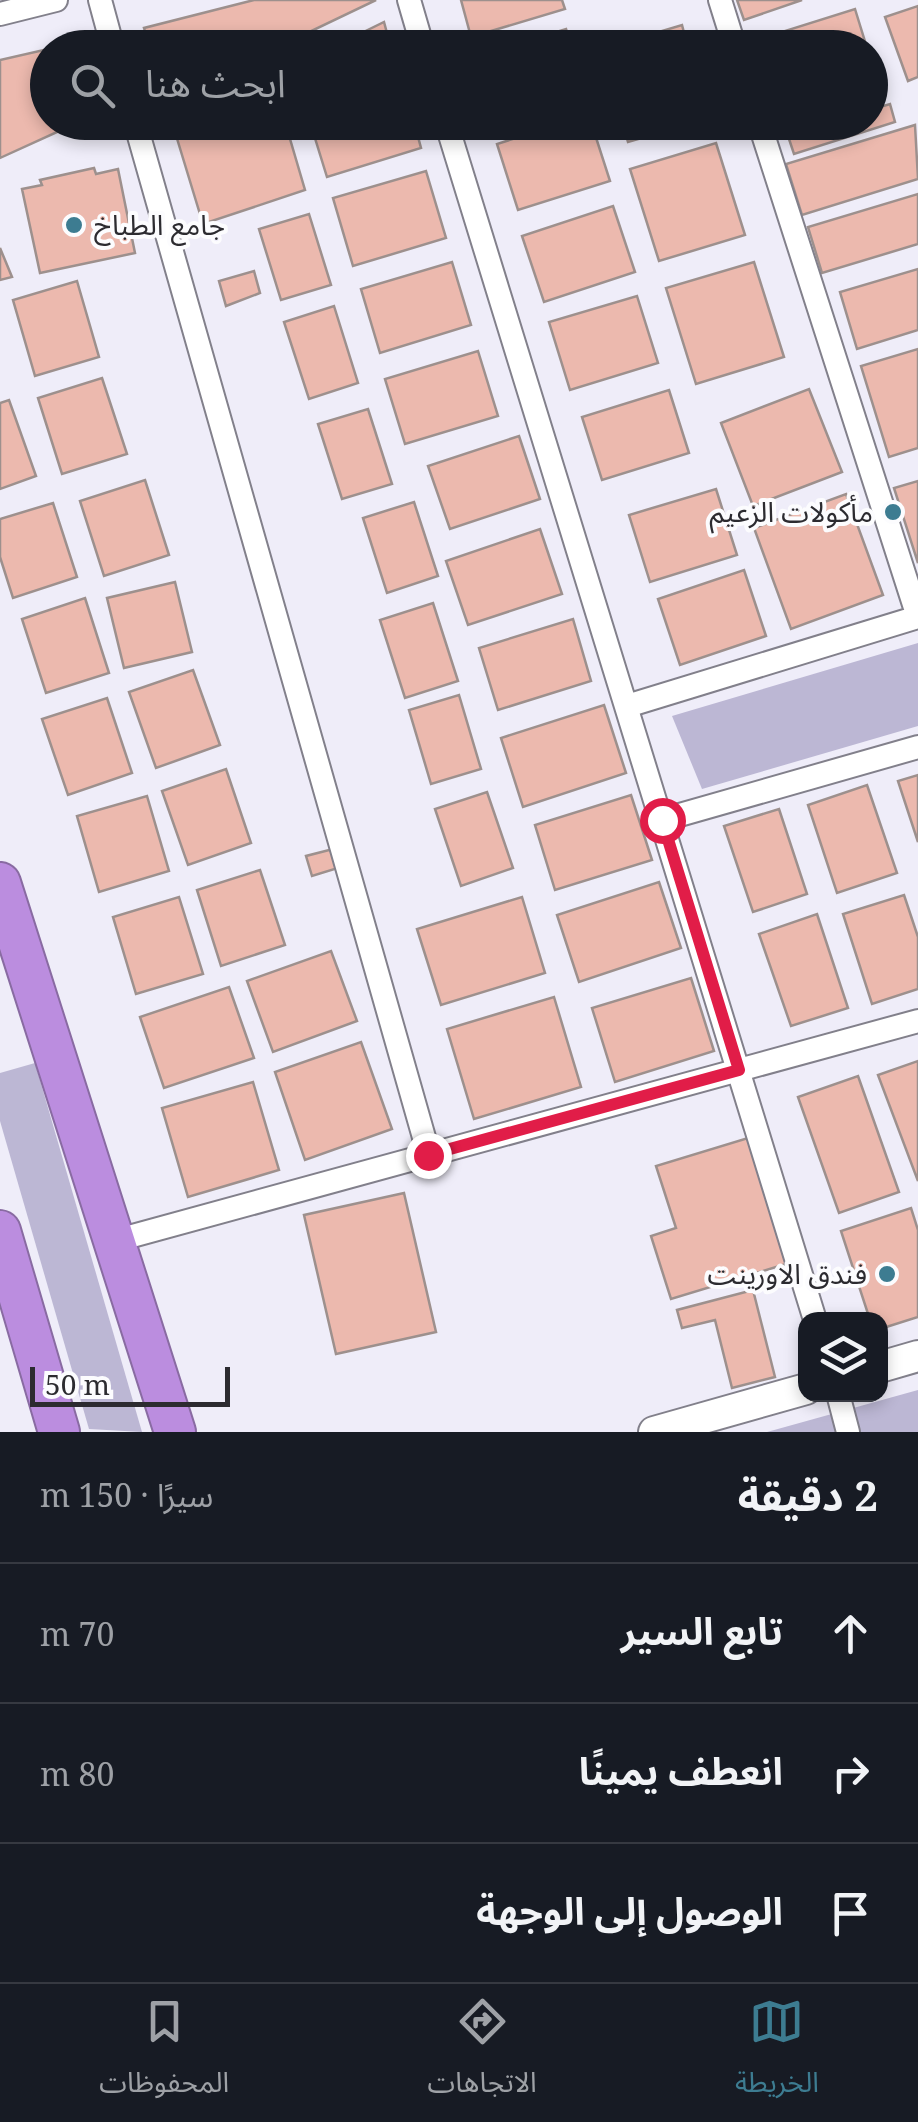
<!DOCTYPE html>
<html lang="ar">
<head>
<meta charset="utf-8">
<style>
  :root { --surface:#171b24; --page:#242831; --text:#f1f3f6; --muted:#9ea1a6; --line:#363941; --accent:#3d7c91 }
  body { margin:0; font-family:"Noto Serif","Noto Sans Arabic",serif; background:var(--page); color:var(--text); direction:rtl }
  .controls { position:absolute; right:30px; bottom:30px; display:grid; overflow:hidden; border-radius:20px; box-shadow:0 5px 15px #0003 }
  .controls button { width:90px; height:90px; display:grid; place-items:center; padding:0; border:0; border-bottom:2px solid var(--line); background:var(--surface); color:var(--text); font:50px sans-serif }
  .scale { position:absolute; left:30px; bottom:25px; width:200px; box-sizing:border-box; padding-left:10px; border:5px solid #2c2b30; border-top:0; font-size:28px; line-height:35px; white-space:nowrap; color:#2c2b30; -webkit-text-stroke:8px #fcfcfe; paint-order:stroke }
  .stop { position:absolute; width:30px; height:30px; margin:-22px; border:8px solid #e11d48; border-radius:50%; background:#fff }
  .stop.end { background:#e11d48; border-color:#fff; box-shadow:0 2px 10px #0008 }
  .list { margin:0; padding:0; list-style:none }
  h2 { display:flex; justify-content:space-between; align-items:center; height:130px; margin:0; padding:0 40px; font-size:42px }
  h2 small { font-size:32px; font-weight:400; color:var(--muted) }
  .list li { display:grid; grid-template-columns:65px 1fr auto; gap:30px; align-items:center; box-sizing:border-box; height:140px; padding:0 40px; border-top:2px solid var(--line) }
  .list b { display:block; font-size:38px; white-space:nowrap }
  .list em { font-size:32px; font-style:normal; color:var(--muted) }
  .icon { flex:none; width:55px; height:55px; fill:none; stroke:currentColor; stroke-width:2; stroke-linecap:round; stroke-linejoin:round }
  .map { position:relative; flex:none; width:918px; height:1432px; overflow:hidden; direction:ltr }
  .search { position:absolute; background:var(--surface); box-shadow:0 5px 15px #0003; left:30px; right:30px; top:30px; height:110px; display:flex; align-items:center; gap:25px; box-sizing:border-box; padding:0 35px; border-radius:55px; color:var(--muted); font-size:38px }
  .sheet { height:550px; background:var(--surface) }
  nav { display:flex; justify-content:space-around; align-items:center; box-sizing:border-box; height:140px; border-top:2px solid var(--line); background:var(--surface); font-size:28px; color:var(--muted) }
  nav a { display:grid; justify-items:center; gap:5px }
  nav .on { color:var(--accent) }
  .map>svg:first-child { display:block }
  .green { fill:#bcb7d4 }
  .building { fill:#ecb9ae; stroke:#9d908d; stroke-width:2.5 }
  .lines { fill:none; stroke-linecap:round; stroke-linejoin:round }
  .street-casing { stroke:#82808b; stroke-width:26 }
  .secondary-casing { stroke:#82808b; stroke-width:34 }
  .highway-casing { stroke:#896ba2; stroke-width:44 }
  .street { stroke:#fff; stroke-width:22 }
  .secondary { stroke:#fff; stroke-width:30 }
  .highway { stroke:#bb8ddf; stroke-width:40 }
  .route { stroke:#e11d48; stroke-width:12 }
  .poi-dot { fill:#3d7c91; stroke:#fcfcfe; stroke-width:4 }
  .labels { text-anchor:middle; stroke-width:8; stroke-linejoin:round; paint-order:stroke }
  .poi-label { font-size:28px; fill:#2c2b30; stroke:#fcfcfe; text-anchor:end }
</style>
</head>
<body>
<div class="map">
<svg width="918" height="1432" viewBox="0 0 918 1432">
  <rect width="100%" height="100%" fill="#efedf9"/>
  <g class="green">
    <polygon points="918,643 918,726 702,789 672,716"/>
    <polygon points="35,1063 142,1432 89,1429 0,1121 0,1073"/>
    <polygon points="918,1390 918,1432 767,1432"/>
  </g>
  <g class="building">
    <polygon points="254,0 376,0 276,48 150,48 144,28"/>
    <polygon points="461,0 562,0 565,9 471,37"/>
    <polygon points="737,0 802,0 744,20"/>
    <polygon points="918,6 918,77 908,81 885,17"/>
    <polygon points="855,9 867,48 749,48 747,43"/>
    <polygon points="384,22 391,48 331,48"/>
    <polygon points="682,25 688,48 605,48"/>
    <polygon points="566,29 572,48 504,48"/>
    <polygon points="48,49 48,122 79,122 0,158 0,60"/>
    <polygon points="890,104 895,122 794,154 788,136 832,122 870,122 870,110"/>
    <polygon points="172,122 285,122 305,190 203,224"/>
    <polygon points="310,122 414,122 421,148 327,177"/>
    <polygon points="566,122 591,122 610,181 518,210 497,144"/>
    <polygon points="622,122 697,122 628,142"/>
    <polygon points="915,125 918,179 802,215 786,164"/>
    <polygon points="716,143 745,235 659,261 630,169"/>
    <polygon points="94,168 96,174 118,169 135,253 40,273 22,189 42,185 40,180"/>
    <polygon points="426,171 446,238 353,266 333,198"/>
    <polygon points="918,194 918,244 822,273 808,227"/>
    <polygon points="613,206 635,272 544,302 522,236"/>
    <polygon points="309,214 331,285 281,300 259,229"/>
    <polygon points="0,248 12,277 0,280"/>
    <polygon points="452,262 471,325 380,353 361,289"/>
    <polygon points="754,262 784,357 696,384 666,288"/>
    <polygon points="918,269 918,330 857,349 840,292"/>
    <polygon points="254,271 260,293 226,306 219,281"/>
    <polygon points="77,281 99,357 35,376 13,300"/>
    <polygon points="637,296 658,363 570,390 549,322"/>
    <polygon points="334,306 358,383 309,399 284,322"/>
    <polygon points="918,349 918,448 889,457 861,366"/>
    <polygon points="478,351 498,416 405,444 385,379"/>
    <polygon points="102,378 127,454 62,474 38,398"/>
    <polygon points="809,389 842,472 753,506 721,423"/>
    <polygon points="669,390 689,453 602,480 582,417"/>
    <polygon points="9,400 36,476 0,489 0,403"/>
    <polygon points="368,409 392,484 342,499 318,424"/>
    <polygon points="519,436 540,499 450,529 428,466"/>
    <polygon points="145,480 169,555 104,576 80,501"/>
    <polygon points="918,481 918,563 894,488"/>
    <polygon points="716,489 737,555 650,582 629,515"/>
    <polygon points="846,494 883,595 791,629 754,528"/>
    <polygon points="414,502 438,576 387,593 363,518"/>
    <polygon points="53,503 77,577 13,598 0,557 0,519"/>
    <polygon points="540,529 562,594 468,625 446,561"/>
    <polygon points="744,570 766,636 680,665 658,599"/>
    <polygon points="175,582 192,652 124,668 107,598"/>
    <polygon points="85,598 109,673 46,693 22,619"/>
    <polygon points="433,603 458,681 405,698 380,620"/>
    <polygon points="573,619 591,681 498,710 479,648"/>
    <polygon points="193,670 220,745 156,768 129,692"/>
    <polygon points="459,695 481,769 431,784 409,710"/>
    <polygon points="107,698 132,773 68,795 42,719"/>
    <polygon points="604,705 626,773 523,807 501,738"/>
    <polygon points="226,769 251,843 188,865 162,791"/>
    <polygon points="918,775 918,842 898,781"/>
    <polygon points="867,785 897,873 837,893 808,805"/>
    <polygon points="487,792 513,868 461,886 435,809"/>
    <polygon points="631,795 652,860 555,890 535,825"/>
    <polygon points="147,796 169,871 99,892 77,816"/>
    <polygon points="779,809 807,894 753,912 724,826"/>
    <polygon points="333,849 338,868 312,876 306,856"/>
    <polygon points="260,870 285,945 221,966 197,890"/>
    <polygon points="659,882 681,948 579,982 557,915"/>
    <polygon points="904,895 918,937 918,989 872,1004 843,914"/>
    <polygon points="179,897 203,974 136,994 113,917"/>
    <polygon points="522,897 545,973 441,1005 417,929"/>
    <polygon points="817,914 848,1008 791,1026 759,934"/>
    <polygon points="331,951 357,1021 273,1052 247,981"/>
    <polygon points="691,978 714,1051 615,1082 592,1008"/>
    <polygon points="229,987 254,1058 164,1088 140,1017"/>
    <polygon points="554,997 581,1087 474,1119 447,1029"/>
    <polygon points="361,1042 392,1129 305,1160 275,1072"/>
    <polygon points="918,1061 918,1181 878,1075"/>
    <polygon points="858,1076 899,1192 839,1213 798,1097"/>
    <polygon points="253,1082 279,1170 188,1197 162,1108"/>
    <polygon points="748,1138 786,1264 671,1299 651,1236 676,1228 656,1166"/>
    <polygon points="404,1193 436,1332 336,1354 304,1215"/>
    <polygon points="911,1208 918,1230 918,1317 880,1329 880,1320 870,1320 841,1231"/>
    <polygon points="753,1290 775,1377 732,1388 715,1320 682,1328 677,1310"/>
  </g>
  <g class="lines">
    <g class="street-casing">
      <g id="street">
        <polyline points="100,0 113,48"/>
        <polyline points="409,0 423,48"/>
        <polyline points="720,0 735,48"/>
        <polyline points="0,14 56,0"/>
        <polyline points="135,122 429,1155"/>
        <polyline points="446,122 815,1320"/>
        <polyline points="627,706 918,617 759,122"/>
        <polyline points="662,820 918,747"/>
        <polyline points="114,1241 918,1021"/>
        <polyline points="838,1394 848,1432"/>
      </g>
    </g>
    <g class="secondary-casing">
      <g id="secondary">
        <polyline points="880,1367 918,1356"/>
        <polyline points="654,1432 806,1389"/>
      </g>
    </g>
    <g class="highway-casing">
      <g id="highway">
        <polyline points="0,883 175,1432"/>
        <polyline points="0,1231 59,1432"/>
      </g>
    </g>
    <use href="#street" class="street"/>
    <use href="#secondary" class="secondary"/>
    <use href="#highway" class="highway"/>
  </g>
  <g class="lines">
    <polyline class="route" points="428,1155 739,1070 662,820"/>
  </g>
  <g class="poi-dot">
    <circle cx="74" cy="225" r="10"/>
    <circle cx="893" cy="512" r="10"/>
    <circle cx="887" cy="1274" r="10"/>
  </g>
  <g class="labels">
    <g class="poi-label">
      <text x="94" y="235" text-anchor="start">جامع الطباخ</text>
      <text x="873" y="522">مأكولات الزعيم</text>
      <text x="867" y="1284">فندق الاورينت</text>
    </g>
  </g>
</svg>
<div class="controls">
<button><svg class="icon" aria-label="layers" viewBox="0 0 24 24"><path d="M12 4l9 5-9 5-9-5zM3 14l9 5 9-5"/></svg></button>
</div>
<div class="scale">50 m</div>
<div class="stop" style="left:662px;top:820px"></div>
<div class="stop end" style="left:428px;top:1155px"></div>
<div class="search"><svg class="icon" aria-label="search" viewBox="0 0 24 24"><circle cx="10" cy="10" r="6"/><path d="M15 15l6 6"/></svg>ابحث هنا</div>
</div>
<section class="sheet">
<h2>2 دقيقة<small>سيرًا · 150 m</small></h2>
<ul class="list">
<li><svg class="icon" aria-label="ahead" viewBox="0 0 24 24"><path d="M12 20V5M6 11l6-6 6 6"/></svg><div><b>تابع السير</b></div><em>70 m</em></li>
<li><svg class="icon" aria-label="right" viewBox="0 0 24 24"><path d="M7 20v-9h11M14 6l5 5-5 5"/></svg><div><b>انعطف يمينًا</b></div><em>80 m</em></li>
<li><svg class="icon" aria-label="arrive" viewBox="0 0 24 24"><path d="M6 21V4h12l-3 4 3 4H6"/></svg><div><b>الوصول إلى الوجهة</b></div></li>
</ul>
</section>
<nav>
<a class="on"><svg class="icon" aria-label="map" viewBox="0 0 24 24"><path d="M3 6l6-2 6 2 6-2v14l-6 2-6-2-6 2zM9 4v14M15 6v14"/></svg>الخريطة</a>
<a><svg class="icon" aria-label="directions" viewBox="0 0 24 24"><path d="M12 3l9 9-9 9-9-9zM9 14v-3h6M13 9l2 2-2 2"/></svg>الاتجاهات</a>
<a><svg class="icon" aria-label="saved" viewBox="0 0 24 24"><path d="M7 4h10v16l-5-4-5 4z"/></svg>المحفوظات</a>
</nav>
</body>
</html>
